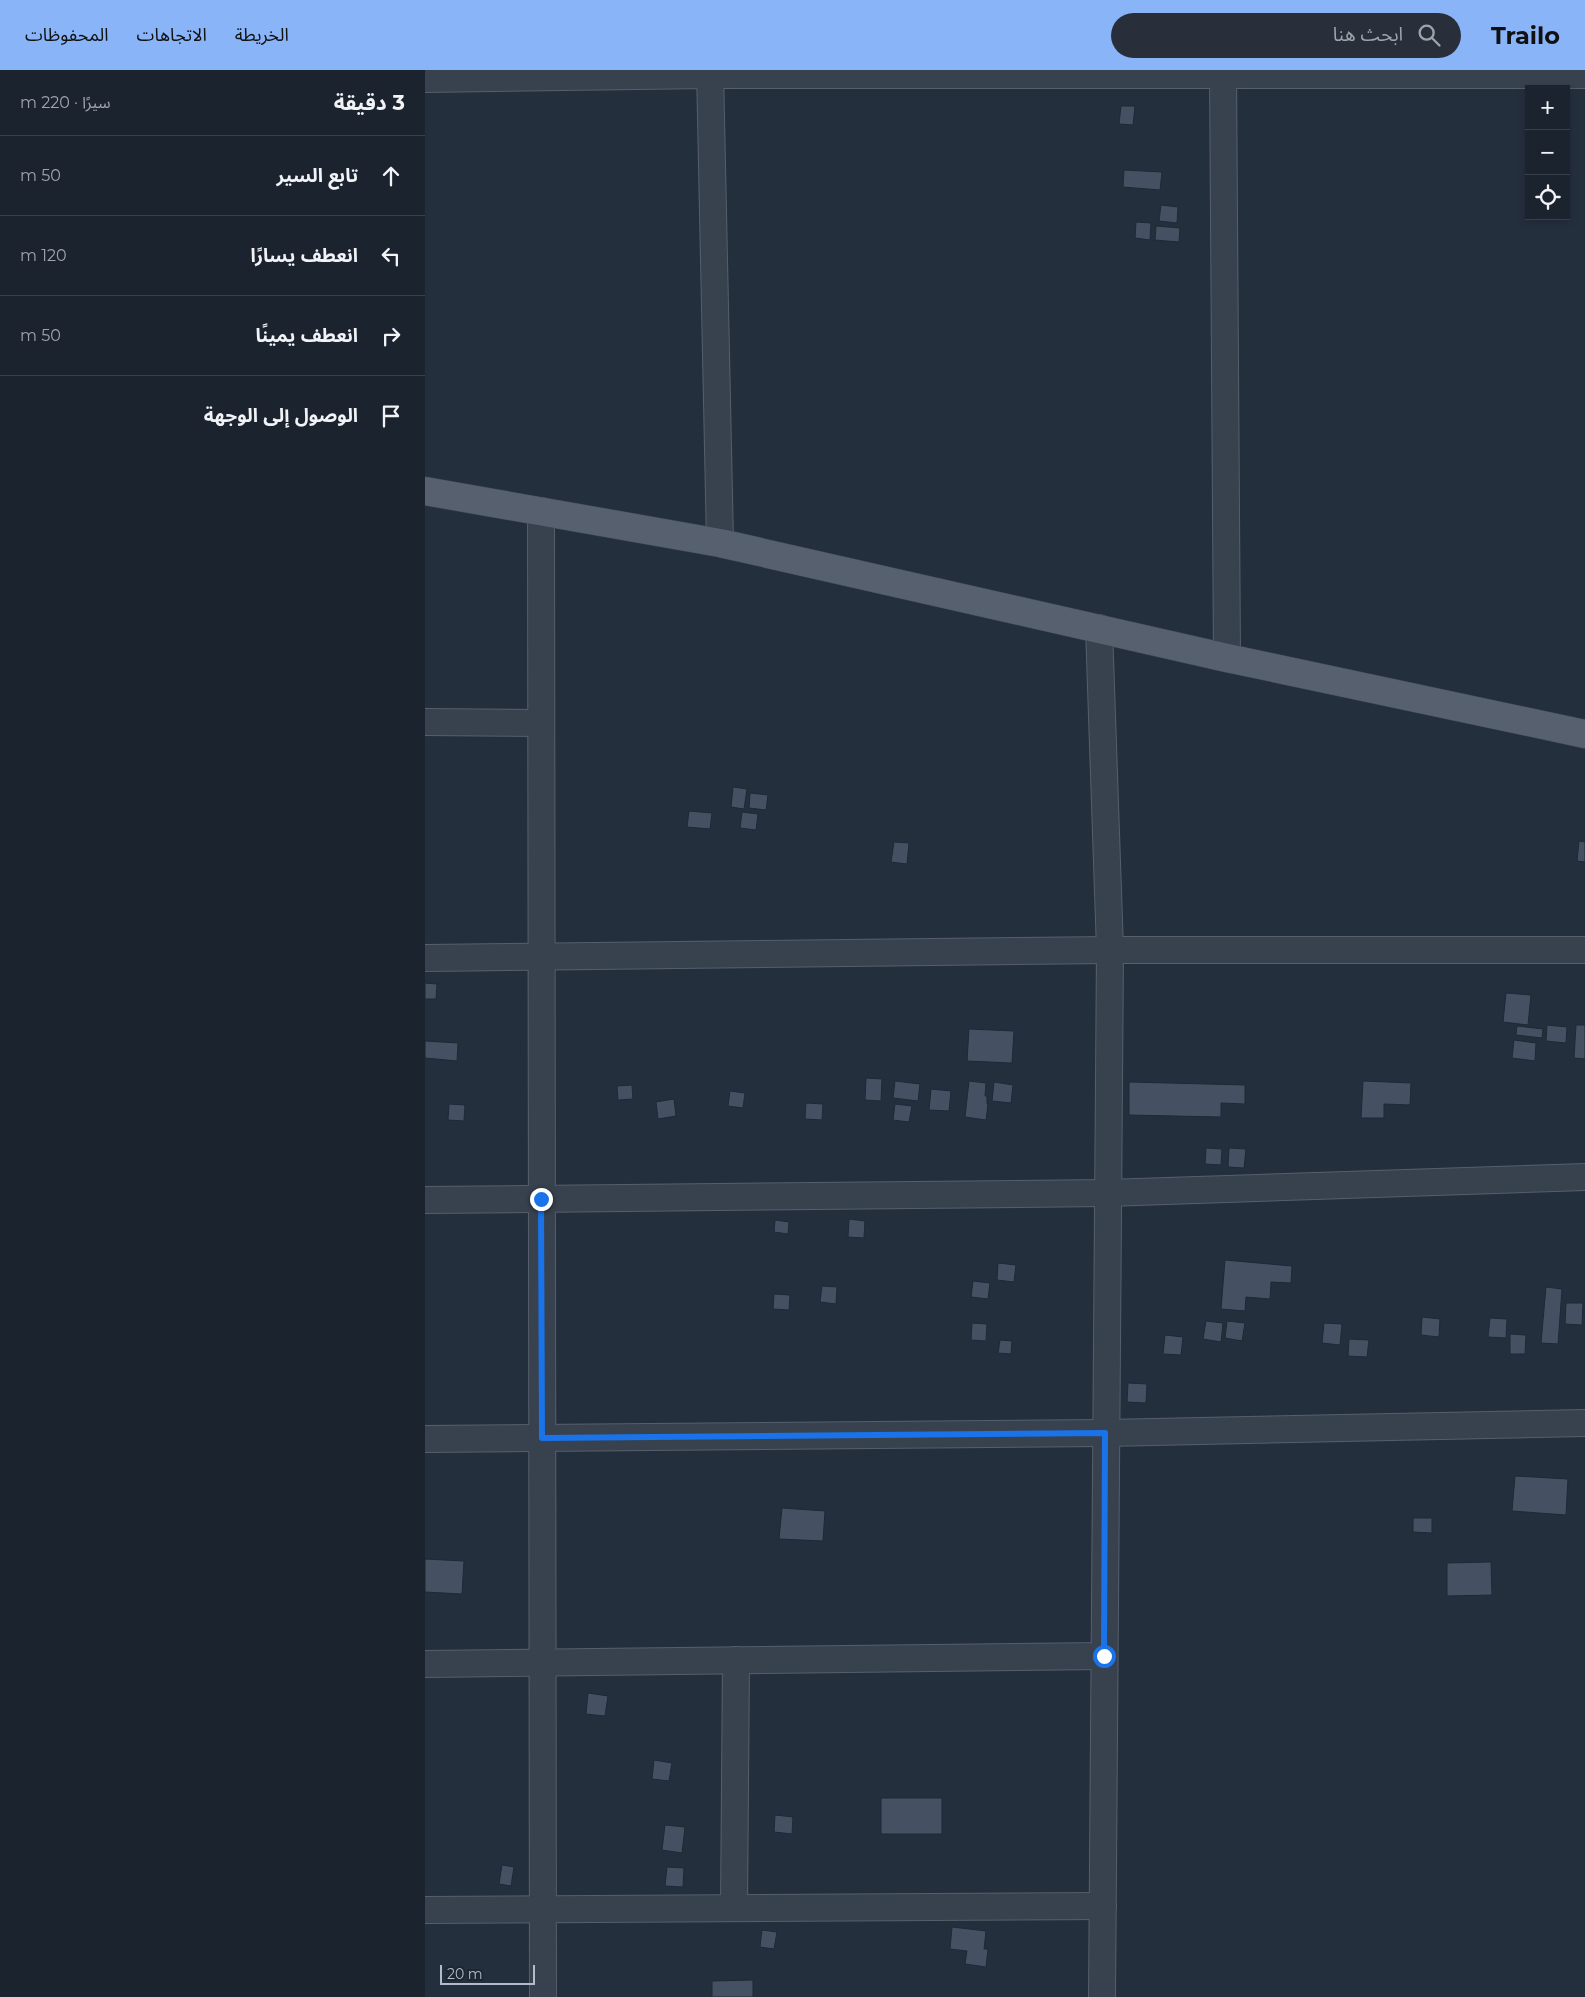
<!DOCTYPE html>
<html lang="ar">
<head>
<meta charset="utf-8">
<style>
  :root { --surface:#1b232e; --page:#282f3a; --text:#f1f3f6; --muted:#a0a4aa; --line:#39404a; --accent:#8ab4f8 }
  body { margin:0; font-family:Montserrat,"Noto Sans Arabic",sans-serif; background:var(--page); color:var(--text); direction:rtl }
  .controls { position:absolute; right:15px; top:15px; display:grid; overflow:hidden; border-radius:0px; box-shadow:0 2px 8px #0003 }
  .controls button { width:45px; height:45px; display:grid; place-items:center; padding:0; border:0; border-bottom:1px solid var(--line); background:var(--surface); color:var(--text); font:25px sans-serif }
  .scale { position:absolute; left:15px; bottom:12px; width:95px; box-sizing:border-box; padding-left:5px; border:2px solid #b4bcc9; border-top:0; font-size:14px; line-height:18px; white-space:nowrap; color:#b4bcc9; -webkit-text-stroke:4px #1d2633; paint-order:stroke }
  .stop { position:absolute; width:15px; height:15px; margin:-11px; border:4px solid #1a73e8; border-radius:50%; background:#fff }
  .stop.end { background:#1a73e8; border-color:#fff; box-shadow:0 1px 5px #0008 }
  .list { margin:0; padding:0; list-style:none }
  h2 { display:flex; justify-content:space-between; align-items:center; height:65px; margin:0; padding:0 20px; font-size:21px }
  h2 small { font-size:16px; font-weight:400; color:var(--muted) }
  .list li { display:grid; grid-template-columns:32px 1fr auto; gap:15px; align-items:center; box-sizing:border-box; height:80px; padding:0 20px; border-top:1px solid var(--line) }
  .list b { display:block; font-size:19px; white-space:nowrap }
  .list em { font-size:16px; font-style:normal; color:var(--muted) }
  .icon { flex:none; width:28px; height:28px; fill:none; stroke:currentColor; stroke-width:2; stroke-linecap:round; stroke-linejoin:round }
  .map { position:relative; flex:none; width:1160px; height:1927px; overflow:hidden; direction:ltr }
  header { display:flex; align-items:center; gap:30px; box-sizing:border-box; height:70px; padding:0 25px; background:var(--accent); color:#111 }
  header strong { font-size:24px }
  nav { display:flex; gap:28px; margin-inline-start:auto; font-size:18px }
  .search { width:350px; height:45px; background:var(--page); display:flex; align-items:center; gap:12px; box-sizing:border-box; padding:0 18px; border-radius:28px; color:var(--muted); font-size:19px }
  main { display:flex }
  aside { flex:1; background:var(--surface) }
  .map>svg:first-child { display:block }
  .building { fill:#455162; stroke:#1f2835 }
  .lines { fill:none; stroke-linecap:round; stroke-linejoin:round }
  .minor-casing { stroke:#565f6c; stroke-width:28 }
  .primary-casing { stroke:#414a57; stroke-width:29 }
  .minor { stroke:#38414e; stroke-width:26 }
  .primary { stroke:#56606e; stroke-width:28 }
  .route { stroke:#1a73e8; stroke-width:6 }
</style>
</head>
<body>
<header>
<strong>Trailo</strong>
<div class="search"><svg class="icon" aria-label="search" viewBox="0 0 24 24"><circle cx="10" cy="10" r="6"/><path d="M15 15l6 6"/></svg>ابحث هنا</div>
<nav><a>الخريطة</a><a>الاتجاهات</a><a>المحفوظات</a></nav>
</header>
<main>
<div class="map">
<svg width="1160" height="1927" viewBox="0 0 1160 1927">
  <rect width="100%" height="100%" fill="#242f3e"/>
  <g class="building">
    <polygon points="696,36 710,36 708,55 694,54"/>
    <polygon points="699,100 737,102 735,120 698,117"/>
    <polygon points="736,135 753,137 752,153 734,151"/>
    <polygon points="711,152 726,153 725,170 710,168"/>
    <polygon points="731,156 755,158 754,172 730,170"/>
    <polygon points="308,717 322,719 319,739 306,737"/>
    <polygon points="325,723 343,725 341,740 324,738"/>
    <polygon points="264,741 287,743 285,759 262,757"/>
    <polygon points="317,742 333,744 331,760 315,758"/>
    <polygon points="1154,771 1160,772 1160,792 1152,791"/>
    <polygon points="469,772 484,773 482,794 466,792"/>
    <polygon points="0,913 12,914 11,929 0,929"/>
    <polygon points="1081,923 1106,925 1103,955 1078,952"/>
    <polygon points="1122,955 1142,957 1141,973 1121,971"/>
    <polygon points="1151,955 1160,955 1160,989 1149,988"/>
    <polygon points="1092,956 1118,959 1117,968 1091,965"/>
    <polygon points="544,959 589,961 587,993 542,991"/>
    <polygon points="1089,970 1111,973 1110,991 1087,988"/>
    <polygon points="0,971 33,973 32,991 0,988"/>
    <polygon points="441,1008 457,1009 456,1031 440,1030"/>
    <polygon points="470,1011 495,1014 493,1031 468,1028"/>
    <polygon points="544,1011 561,1013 560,1026 562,1026 562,1034 563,1034 561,1050 540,1047"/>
    <polygon points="938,1011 986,1013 985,1035 959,1034 959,1048 936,1048"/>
    <polygon points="569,1012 588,1015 586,1033 567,1031"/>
    <polygon points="704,1012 820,1015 820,1034 796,1033 796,1047 704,1045"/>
    <polygon points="207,1015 208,1029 193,1030 192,1016"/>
    <polygon points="506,1019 526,1021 524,1041 504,1040"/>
    <polygon points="305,1021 320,1023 318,1038 303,1036"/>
    <polygon points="249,1029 251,1046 233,1049 231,1032"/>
    <polygon points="381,1033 398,1034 397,1050 380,1049"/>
    <polygon points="24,1034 40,1035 39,1051 23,1050"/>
    <polygon points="470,1034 487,1036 484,1052 468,1050"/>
    <polygon points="781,1078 797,1079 796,1095 780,1094"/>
    <polygon points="804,1078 821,1079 819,1098 803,1097"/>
    <polygon points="424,1149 440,1151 439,1168 423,1167"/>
    <polygon points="350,1150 364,1152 363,1164 349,1162"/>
    <polygon points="800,1190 867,1196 866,1213 846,1212 845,1229 821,1227 820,1241 796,1239"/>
    <polygon points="573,1193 591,1195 589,1212 572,1210"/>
    <polygon points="548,1211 565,1213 563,1229 546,1227"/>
    <polygon points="397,1216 412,1217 411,1234 395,1232"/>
    <polygon points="1121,1217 1137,1219 1133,1274 1116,1273"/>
    <polygon points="349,1224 365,1225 364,1240 348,1239"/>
    <polygon points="1141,1233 1158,1233 1157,1255 1140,1254"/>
    <polygon points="997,1247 1015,1249 1014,1267 996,1265"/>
    <polygon points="1065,1248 1082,1249 1081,1268 1063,1267"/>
    <polygon points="781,1251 798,1253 796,1272 778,1269"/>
    <polygon points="802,1251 820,1253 817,1271 800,1268"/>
    <polygon points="547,1253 562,1254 561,1271 546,1270"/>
    <polygon points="899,1253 917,1254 915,1275 897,1273"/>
    <polygon points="1085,1264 1101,1265 1100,1284 1085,1284"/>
    <polygon points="740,1265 758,1267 756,1285 738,1284"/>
    <polygon points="924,1269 944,1270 942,1287 923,1286"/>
    <polygon points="575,1270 587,1271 586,1284 573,1283"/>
    <polygon points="703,1313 722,1314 721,1333 702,1332"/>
    <polygon points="1090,1406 1143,1409 1141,1445 1087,1441"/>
    <polygon points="357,1438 400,1441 398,1471 354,1469"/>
    <polygon points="988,1448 1007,1448 1007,1463 988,1462"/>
    <polygon points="0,1489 39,1491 37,1524 0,1522"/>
    <polygon points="1066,1492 1067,1525 1022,1526 1022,1493"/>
    <polygon points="163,1623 183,1626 180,1646 161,1644"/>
    <polygon points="229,1690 247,1693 244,1711 227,1709"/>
    <rect x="456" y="1728" width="61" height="36"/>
    <polygon points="350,1745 368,1747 367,1764 349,1762"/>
    <polygon points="240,1755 260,1757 257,1783 237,1780"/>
    <polygon points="77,1795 89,1797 86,1816 74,1814"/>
    <polygon points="242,1797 259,1798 258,1817 240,1816"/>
    <polygon points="527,1857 561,1861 559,1879 563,1879 561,1897 540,1894 542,1881 525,1879"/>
    <polygon points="337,1860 352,1862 349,1879 335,1877"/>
    <polygon points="328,1910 328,1927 287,1927 287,1911"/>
  </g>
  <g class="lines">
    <g class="minor-casing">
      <g id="minor">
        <polyline points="285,0 295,473"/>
        <polyline points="798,0 802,588"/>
        <polyline points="0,9 285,5 1160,5"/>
        <polyline points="116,441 118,1927"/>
        <polyline points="674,558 685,880 677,1927"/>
        <polyline points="0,652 116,653"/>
        <polyline points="0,888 685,880 1160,880"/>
        <polyline points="0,1130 682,1123 1160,1107"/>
        <polyline points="0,1369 680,1363 1160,1353"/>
        <polyline points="0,1594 679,1586"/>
        <polyline points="309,1838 311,1590"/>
        <polyline points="0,1840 678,1836"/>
      </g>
    </g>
    <g class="primary-casing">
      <polyline id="primary" points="0,421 295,473 802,588 1160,664"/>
    </g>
    <use href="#minor" class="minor"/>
    <use href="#primary" class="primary"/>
  </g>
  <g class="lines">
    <polyline class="route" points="116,1129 117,1368 680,1363 679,1586"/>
  </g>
</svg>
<div class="controls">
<button>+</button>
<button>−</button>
<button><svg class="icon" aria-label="locate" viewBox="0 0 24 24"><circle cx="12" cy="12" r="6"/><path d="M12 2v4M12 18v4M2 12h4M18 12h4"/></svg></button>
</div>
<div class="scale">20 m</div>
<div class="stop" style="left:679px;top:1586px"></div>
<div class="stop end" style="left:116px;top:1129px"></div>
</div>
<aside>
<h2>3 دقيقة<small>سيرًا · 220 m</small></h2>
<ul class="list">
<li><svg class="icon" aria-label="ahead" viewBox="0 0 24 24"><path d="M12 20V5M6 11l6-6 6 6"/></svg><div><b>تابع السير</b></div><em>50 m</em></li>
<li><svg class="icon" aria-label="left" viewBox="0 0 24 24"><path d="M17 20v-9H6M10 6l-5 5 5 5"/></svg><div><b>انعطف يسارًا</b></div><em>120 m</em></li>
<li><svg class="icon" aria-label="right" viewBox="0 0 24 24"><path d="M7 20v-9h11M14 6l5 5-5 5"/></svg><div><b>انعطف يمينًا</b></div><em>50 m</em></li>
<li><svg class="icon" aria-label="arrive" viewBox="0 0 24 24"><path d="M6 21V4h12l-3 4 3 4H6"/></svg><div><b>الوصول إلى الوجهة</b></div></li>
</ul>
</aside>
</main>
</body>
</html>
